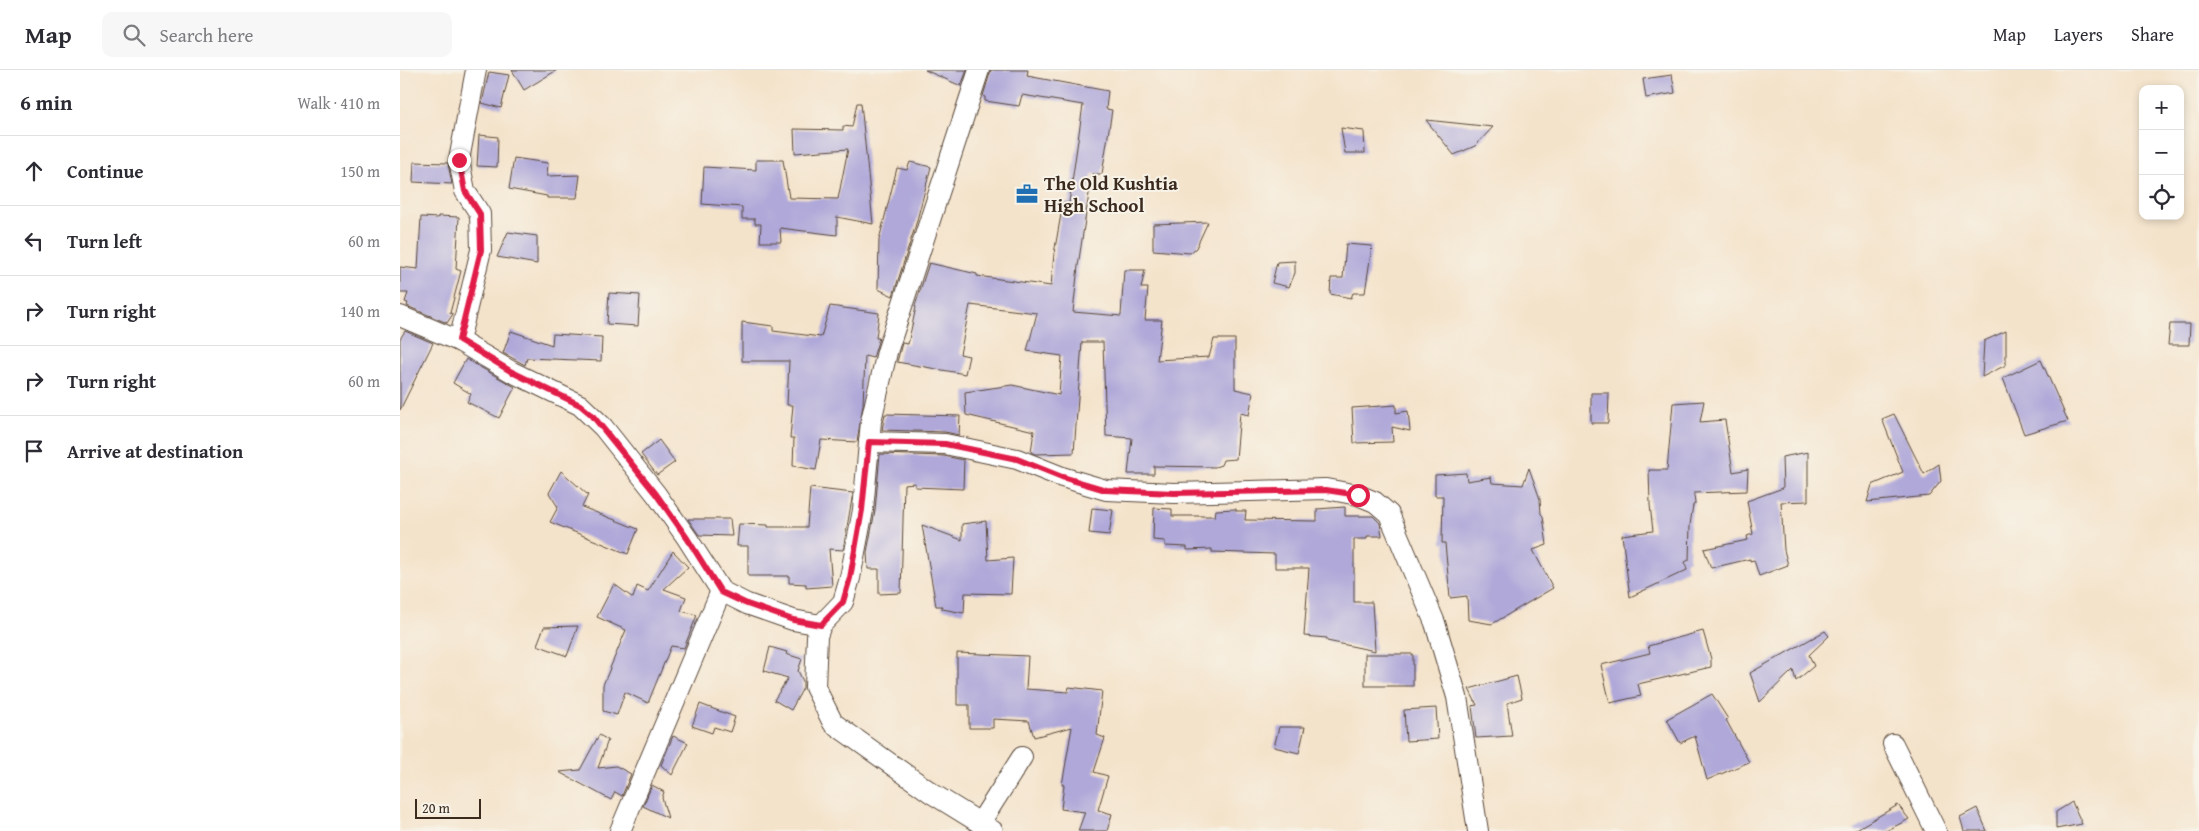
<!DOCTYPE html>
<html lang="en">
<head>
<meta charset="utf-8">
<style>
  :root { --surface:#fff; --page:#f7f7f7; --text:#2b2b33; --muted:#7c7c81; --line:#e1e1e2 }
  body { margin:0; font-family:"Gentium Book Plus",serif; background:var(--page); color:var(--text) }
  .controls { position:absolute; right:15px; top:15px; display:grid; overflow:hidden; border-radius:10px; box-shadow:0 2px 8px #0003 }
  .controls button { width:45px; height:45px; display:grid; place-items:center; padding:0; border:0; border-bottom:1px solid var(--line); background:var(--surface); color:var(--text); font:25px sans-serif }
  .scale { position:absolute; left:15px; bottom:12px; width:66px; box-sizing:border-box; padding-left:5px; border:2px solid #3b2a1e; border-top:0; font-size:14px; line-height:18px; white-space:nowrap; color:#3b2a1e; -webkit-text-stroke:4px #f7f3e8; paint-order:stroke }
  .stop { position:absolute; width:15px; height:15px; margin:-11px; border:4px solid #e11d48; border-radius:50%; background:#fff }
  .stop.end { background:#e11d48; border-color:#fff; box-shadow:0 1px 5px #0008 }
  .list { margin:0; padding:0; list-style:none }
  h2 { display:flex; justify-content:space-between; align-items:center; height:65px; margin:0; padding:0 20px; font-size:21px }
  h2 small { font-size:16px; font-weight:400; color:var(--muted) }
  .list li { display:grid; grid-template-columns:32px 1fr auto; gap:15px; align-items:center; box-sizing:border-box; height:70px; padding:0 20px; border-top:1px solid var(--line) }
  .list b { display:block; font-size:19px; white-space:nowrap }
  .list em { font-size:16px; font-style:normal; color:var(--muted) }
  .icon { flex:none; width:28px; height:28px; fill:none; stroke:currentColor; stroke-width:2; stroke-linecap:round; stroke-linejoin:round }
  .map { position:relative; flex:none; width:1799px; height:761px; overflow:hidden }
  header { display:flex; align-items:center; gap:30px; box-sizing:border-box; height:70px; padding:0 25px; background:var(--surface); border-bottom:1px solid var(--line) }
  header strong { font-size:24px }
  nav { display:flex; gap:28px; margin-inline-start:auto; font-size:18px }
  .search { width:350px; height:45px; background:var(--page); display:flex; align-items:center; gap:12px; box-sizing:border-box; padding:0 18px; border-radius:10px; color:var(--muted); font-size:19px }
  main { display:flex }
  aside { flex:1; background:var(--surface) }
  .map>svg:first-child { display:block }
  .building { fill:#afa8d9 }
  .lines { fill:none; stroke-linecap:round; stroke-linejoin:round }
  .street-casing { stroke:#574638; stroke-width:22 }
  .street { stroke:#fff; stroke-width:20 }
  .route { stroke:#e11d48; stroke-width:6 }
  .labels { text-anchor:middle; stroke-width:4; stroke-linejoin:round; paint-order:stroke }
  .poi-label { font-size:19px; font-weight:bold; fill:#3b2a1e; stroke:#f7f3e8; text-anchor:start }
</style>
</head>
<body>
<header>
<strong>Map</strong>
<div class="search"><svg class="icon" aria-label="search" viewBox="0 0 24 24"><circle cx="10" cy="10" r="6"/><path d="M15 15l6 6"/></svg>Search here</div>
<nav><a>Map</a><a>Layers</a><a>Share</a></nav>
</header>
<main>
<aside>
<h2>6 min<small>Walk · 410 m</small></h2>
<ul class="list">
<li><svg class="icon" aria-label="ahead" viewBox="0 0 24 24"><path d="M12 20V5M6 11l6-6 6 6"/></svg><div><b>Continue</b></div><em>150 m</em></li>
<li><svg class="icon" aria-label="left" viewBox="0 0 24 24"><path d="M17 20v-9H6M10 6l-5 5 5 5"/></svg><div><b>Turn left</b></div><em>60 m</em></li>
<li><svg class="icon" aria-label="right" viewBox="0 0 24 24"><path d="M7 20v-9h11M14 6l5 5-5 5"/></svg><div><b>Turn right</b></div><em>140 m</em></li>
<li><svg class="icon" aria-label="right" viewBox="0 0 24 24"><path d="M7 20v-9h11M14 6l5 5-5 5"/></svg><div><b>Turn right</b></div><em>60 m</em></li>
<li><svg class="icon" aria-label="arrive" viewBox="0 0 24 24"><path d="M6 21V4h12l-3 4 3 4H6"/></svg><div><b>Arrive at destination</b></div></li>
</ul>
</aside>
<div class="map">
<svg width="1799" height="761" viewBox="0 0 1799 761">
  <rect width="100%" height="100%" fill="#f7f3e8"/>
  <filter id="ink" filterUnits="userSpaceOnUse"><feTurbulence type="fractalNoise" baseFrequency=".02" numOctaves="2"/><feDisplacementMap in="SourceGraphic" scale="10" xChannelSelector="R" yChannelSelector="G"/><feConvolveMatrix kernelMatrix="1 2 1 2 8 2 1 2 1" color-interpolation-filters="sRGB"/></filter>
  <filter id="wash" filterUnits="userSpaceOnUse"><feTurbulence type="fractalNoise" baseFrequency=".0096" numOctaves="4" result="noise"/><feDisplacementMap in="SourceGraphic" scale="20" xChannelSelector="R" yChannelSelector="G"/><feGaussianBlur stdDeviation="1.12" result="paint"/><feColorMatrix in="noise" values="0 0 0 0 0 0 0 0 0 0 0 0 0 0 0 0 0 1.4 0 .05"/><feComposite in="paint" operator="in"/></filter>
  <g filter="url(#wash)">
    <rect width="100%" height="100%" fill="#f4e3cb"/>
    <g id="blocks">
      <g class="building">
        <polygon points="112,0 157,0 124,20"/>
        <polygon points="525,0 567,0 561,16"/>
        <polygon points="591,0 628,0 627,6 708,21 706,39 712,40 702,104 692,104 678,196 673,242 721,246 724,200 745,200 741,218 748,218 745,250 762,250 757,290 809,287 814,269 835,269 835,319 853,323 849,345 840,343 836,389 823,390 821,395 815,397 754,396 754,404 728,404 732,368 706,366 703,272 682,272 674,383 635,384 631,382 634,361 566,345 565,322 612,315 659,325 662,286 627,281 637,243 570,235 560,284 569,286 565,304 497,292 502,273 508,274 516,237 515,236 529,193 577,204 577,206 651,216 654,184 663,133 669,133 683,35 622,25 619,36 585,31 585,27 583,26"/>
        <polygon points="89,2 109,5 101,38 82,33"/>
        <polygon points="1272,5 1275,23 1246,28 1243,9"/>
        <polygon points="457,33 461,33 473,154 437,147 437,165 380,158 381,172 360,172 361,154 355,154 355,149 342,149 342,137 302,134 304,97 356,100 356,90 383,90 389,128 438,129 448,79 395,83 394,59 443,60 443,56 452,57"/>
        <polygon points="1026,50 1093,57 1075,76 1054,85"/>
        <polygon points="941,58 964,61 965,83 945,83"/>
        <polygon points="79,65 98,67 97,97 77,96"/>
        <polygon points="114,88 148,93 147,106 180,105 177,128 147,128 147,126 109,119"/>
        <polygon points="14,92 48,93 52,114 13,112"/>
        <polygon points="510,92 531,97 516,154 493,226 478,219 479,170 497,98 507,100"/>
        <polygon points="38,146 59,147 56,199 61,201 50,243 53,244 47,253 7,236 8,233 5,232 8,223 0,223 0,197 18,199 21,147 38,148"/>
        <polygon points="808,152 796,178 790,183 753,180 753,154"/>
        <polygon points="108,162 137,166 137,194 97,187"/>
        <polygon points="946,174 972,176 965,223 953,223 951,228 930,224 931,208 943,208"/>
        <polygon points="895,191 895,203 889,217 872,213 877,192"/>
        <polygon points="209,223 240,225 238,256 207,254"/>
        <polygon points="430,236 479,243 476,268 479,268 473,288 465,286 463,335 457,372 421,370 416,400 393,396 394,368 390,368 393,335 387,335 389,291 342,291 342,252 373,256 373,261 421,267"/>
        <polygon points="1770,254 1790,254 1789,275 1768,275"/>
        <polygon points="5,261 33,273 0,340 0,269"/>
        <polygon points="111,261 152,275 153,264 202,267 201,291 127,288 125,295 103,283"/>
        <polygon points="1606,261 1606,295 1582,307 1584,271"/>
        <polygon points="66,289 115,317 99,348 67,332 71,324 53,313"/>
        <polygon points="1641,290 1668,351 1624,364 1603,308"/>
        <polygon points="1191,323 1209,323 1208,353 1191,353"/>
        <polygon points="1304,331 1300,352 1325,350 1333,402 1348,399 1347,421 1294,423 1295,434 1293,435 1290,455 1289,490 1285,492 1287,500 1230,527 1222,465 1253,461 1250,435 1249,400 1267,400 1273,333"/>
        <polygon points="996,335 996,343 1008,341 1010,361 992,357 993,372 954,373 952,338"/>
        <polygon points="485,344 560,346 559,365 545,362 482,360"/>
        <polygon points="1494,344 1524,404 1539,394 1541,411 1529,426 1467,432 1472,415 1503,402 1482,349"/>
        <polygon points="259,370 275,392 257,405 241,384"/>
        <polygon points="1408,382 1408,431 1381,432 1384,480 1388,495 1359,506 1354,490 1350,491 1350,489 1311,498 1304,479 1348,470 1347,466 1353,464 1347,431 1383,418 1382,387"/>
        <polygon points="480,384 544,386 564,390 563,419 515,417 515,413 504,414 501,523 479,524 479,499 468,499 467,482 475,441"/>
        <polygon points="1129,398 1140,429 1141,444 1143,446 1147,475 1133,480 1153,518 1092,554 1068,550 1067,526 1050,528 1045,473 1042,473 1043,426 1035,426 1035,405 1066,403 1067,411 1091,407 1092,413 1123,415"/>
        <polygon points="161,401 188,425 182,437 238,459 228,484 150,452 158,437 149,423"/>
        <polygon points="410,418 453,423 443,480 429,479 432,516 406,518 406,514 389,513 389,506 348,506 348,476 337,476 339,454 368,455 368,457 407,457"/>
        <polygon points="945,437 945,446 973,446 980,453 982,466 967,466 967,469 954,469 954,532 972,532 975,581 927,571 927,568 904,566 909,498 875,498 875,484 812,482 812,479 787,480 787,477 765,476 765,471 753,470 754,438 772,439 772,446 815,446 816,440 836,439 836,441 846,441 845,450 917,451 917,439"/>
        <polygon points="692,438 713,440 709,465 689,463"/>
        <polygon points="288,449 330,449 332,466 299,465"/>
        <polygon points="586,451 588,490 613,488 611,524 565,523 564,543 542,539 542,536 536,536 522,455 562,470 562,454"/>
        <polygon points="273,481 288,497 264,519 286,527 281,541 297,545 284,578 271,576 248,633 225,622 217,645 203,641 203,615 226,560 197,547 214,514 233,528 237,516 248,521"/>
        <polygon points="178,556 167,586 137,575 144,557"/>
        <polygon points="1303,561 1311,589 1311,597 1238,614 1241,626 1210,633 1201,595 1250,583 1248,576"/>
        <polygon points="1425,561 1429,566 1409,585 1414,596 1396,611 1393,600 1360,632 1350,603"/>
        <polygon points="370,577 387,582 386,584 402,589 398,601 403,611 403,618 391,640 374,630 388,608 364,601"/>
        <polygon points="557,583 628,586 626,619 668,622 669,617 702,621 697,665 705,668 694,702 708,706 698,740 712,744 707,761 678,761 685,742 661,739 664,715 662,715 672,657 634,667 629,651 593,649 593,658 569,658 569,635 557,635"/>
        <rect x="965" y="584" width="48" height="32"/>
        <polygon points="1117,606 1122,628 1107,633 1112,666 1076,668 1072,636 1077,635 1069,619"/>
        <polygon points="1312,624 1328,649 1326,650 1349,692 1307,710 1295,666 1280,673 1267,649"/>
        <polygon points="300,634 335,647 330,662 314,657 312,663 292,656"/>
        <polygon points="1036,638 1038,669 1006,671 1004,640"/>
        <polygon points="879,657 905,657 899,683 874,677"/>
        <polygon points="199,665 208,670 198,698 216,696 231,704 222,726 215,722 211,730 159,702 180,700"/>
        <polygon points="273,666 288,673 272,705 261,695"/>
        <polygon points="252,715 264,722 262,728 268,748 243,736"/>
        <polygon points="1672,732 1682,754 1656,759 1656,742"/>
        <polygon points="1498,735 1509,749 1486,761 1453,761"/>
        <polygon points="1577,738 1587,761 1564,761 1560,747"/>
      </g>
    </g>
  </g>
  <g filter="url(#ink)">
    <use href="#blocks" fill-opacity="0" stroke="#574638" stroke-width="1"/>
    <g class="lines">
      <g class="street-casing">
        <g id="street">
          <polyline points="579,0 487,282 471,351 463,440 450,508 443,532 421,555 417,566 415,617 433,653 533,724 593,761"/>
          <polyline points="0,246 59,271 112,302 180,335 203,357 256,424 287,468 321,521 347,534 393,550 421,555"/>
          <polyline points="59,271 81,180 80,144 65,121 59,90 76,0"/>
          <polyline points="469,372 545,374 617,389 662,407 706,420 774,423 926,419 958,425 975,432 989,444 1035,553 1057,627 1078,761"/>
          <polyline points="1493,674 1536,761"/>
          <polyline points="580,753 622,687"/>
          <polyline points="220,761 321,521"/>
        </g>
      </g>
      <use href="#street" class="street"/>
    </g>
  </g>
  <g class="lines" filter="url(#ink)">
    <polyline class="route" points="59,90 65,121 80,144 81,180 59,270 112,302 180,335 192,345 256,424 287,468 321,522 347,534 393,550 421,555 443,532 450,508 462,440 469,372 545,374 617,389 662,407 706,420 774,423 926,420 958,425"/>
  </g>
  <defs>
    <g id="office-bare" transform="scale(1.725)"><path d="M-6-3h4V-5.5h4V-3h4V5H-6ZM-1-4.5V-3h2v-1.5ZM-6 0V1H6V0Z" fill="#1f6fb2" stroke="#f7f3e8" stroke-width="2.5" paint-order="stroke"/></g>
  </defs>
  <g fill-rule="evenodd">
    <use href="#office-bare" x="627" y="124"/>
  </g>
  <g class="labels">
    <g class="poi-label">
      <text x="644" y="120">The Old Kushtia<tspan x="644" dy="22">High School</tspan></text>
    </g>
  </g>
</svg>
<div class="controls">
<button>+</button>
<button>−</button>
<button><svg class="icon" aria-label="locate" viewBox="0 0 24 24"><circle cx="12" cy="12" r="6"/><path d="M12 2v4M12 18v4M2 12h4M18 12h4"/></svg></button>
</div>
<div class="scale">20 m</div>
<div class="stop" style="left:958px;top:425px"></div>
<div class="stop end" style="left:59px;top:90px"></div>
</div>
</main>
</body>
</html>
